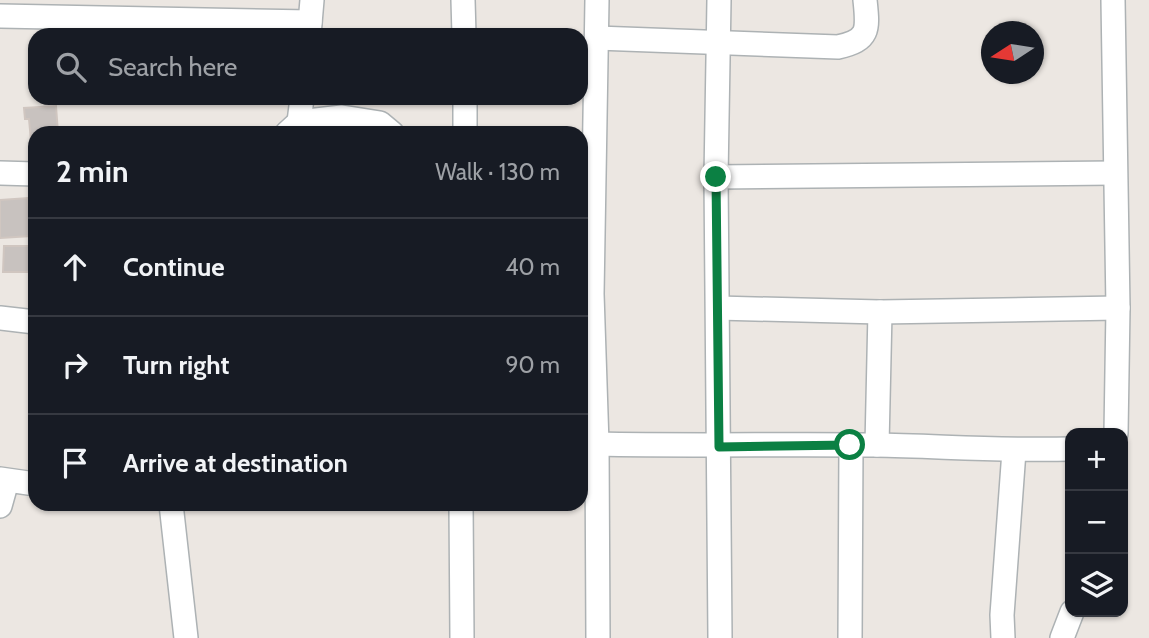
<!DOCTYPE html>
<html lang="en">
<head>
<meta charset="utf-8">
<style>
  :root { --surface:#171b24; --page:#20242c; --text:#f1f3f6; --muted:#9ea1a6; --line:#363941 }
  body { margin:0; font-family:Cabin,sans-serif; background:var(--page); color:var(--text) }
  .controls { position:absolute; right:21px; bottom:21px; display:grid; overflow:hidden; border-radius:14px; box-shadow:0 2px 5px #0004 }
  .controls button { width:63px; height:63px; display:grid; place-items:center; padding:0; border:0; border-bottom:2px solid var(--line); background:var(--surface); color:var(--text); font:35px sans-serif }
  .compass { position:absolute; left:981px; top:21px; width:63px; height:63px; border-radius:50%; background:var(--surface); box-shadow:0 2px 5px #0004; rotate:258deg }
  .stop { position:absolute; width:21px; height:21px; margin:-16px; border:5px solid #0b8043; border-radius:50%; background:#fff }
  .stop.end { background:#0b8043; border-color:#fff; box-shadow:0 2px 7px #0008 }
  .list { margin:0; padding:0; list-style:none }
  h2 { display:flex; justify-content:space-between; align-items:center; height:91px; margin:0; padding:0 28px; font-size:30px }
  h2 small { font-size:23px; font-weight:400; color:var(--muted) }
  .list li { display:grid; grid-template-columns:46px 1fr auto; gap:21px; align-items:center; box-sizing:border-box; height:98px; padding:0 28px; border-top:2px solid var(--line) }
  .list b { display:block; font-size:26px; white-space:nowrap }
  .list em { font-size:23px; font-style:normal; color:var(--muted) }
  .icon { flex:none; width:38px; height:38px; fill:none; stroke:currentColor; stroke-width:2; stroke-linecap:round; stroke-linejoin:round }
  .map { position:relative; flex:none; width:1149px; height:638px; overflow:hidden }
  .search { position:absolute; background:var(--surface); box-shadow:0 2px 5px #0004; left:28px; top:28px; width:560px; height:77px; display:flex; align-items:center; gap:18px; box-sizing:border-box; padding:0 24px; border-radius:21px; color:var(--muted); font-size:26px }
  .panel { position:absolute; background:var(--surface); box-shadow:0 2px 5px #0004; left:28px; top:126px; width:560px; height:385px; border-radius:21px }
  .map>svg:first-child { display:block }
  .building { fill:#c8c2bf; stroke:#d0c6c0; stroke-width:2 }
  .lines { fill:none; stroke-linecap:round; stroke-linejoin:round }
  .street-casing { stroke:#adb2b4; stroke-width:26 }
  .street { stroke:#fff; stroke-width:23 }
  .route { stroke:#0b8043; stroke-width:9 }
</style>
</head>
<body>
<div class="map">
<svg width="1149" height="638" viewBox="0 0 1149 638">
  <rect width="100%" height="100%" fill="#ece7e2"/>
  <g class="building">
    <polygon points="56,106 58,133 35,133 35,152 32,152 29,119 25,119 24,108"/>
    <polygon points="28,198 31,236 0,238 0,200"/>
    <polygon points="4,246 32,246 32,272 3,272"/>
  </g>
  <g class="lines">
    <g class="street-casing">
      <g id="street">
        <polyline points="463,0 464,35"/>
        <polyline points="597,0 592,294 597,444 598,638"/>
        <polyline points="719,0 716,177 720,638"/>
        <polyline points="1113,0 1118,308 1116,433"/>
        <polyline points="0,16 310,22"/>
        <polyline points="309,35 312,0"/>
        <path d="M 597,38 L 838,47 C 870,40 868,29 865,0"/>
        <polyline points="465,98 465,133"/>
        <polyline points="299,122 302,98"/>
        <polyline points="287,133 299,122 342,117 380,123 392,133"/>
        <polyline points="0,173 35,174"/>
        <polyline points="716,177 1115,173"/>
        <polyline points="718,308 880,312 1118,308"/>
        <polyline points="0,318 35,322"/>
        <path d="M 597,444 C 689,446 781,444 874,445 C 939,446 1004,451 1070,449"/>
        <polyline points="877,445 880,312"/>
        <polyline points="0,479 35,484"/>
        <polyline points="171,504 186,638"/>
        <polyline points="461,504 462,638"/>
        <polyline points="0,506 7,481"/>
        <polyline points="850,638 851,445"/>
        <polyline points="1003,638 1002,615 1014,451"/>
        <polyline points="1062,638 1072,612"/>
      </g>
    </g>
    <use href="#street" class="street"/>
  </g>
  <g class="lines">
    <polyline class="route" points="716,177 719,447 850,445"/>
  </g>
</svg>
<div class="controls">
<button>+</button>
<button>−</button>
<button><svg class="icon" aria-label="layers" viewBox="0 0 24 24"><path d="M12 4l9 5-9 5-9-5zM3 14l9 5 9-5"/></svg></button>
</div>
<svg class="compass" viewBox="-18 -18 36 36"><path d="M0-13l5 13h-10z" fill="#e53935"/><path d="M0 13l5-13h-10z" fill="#9ea1a6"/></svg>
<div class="stop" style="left:850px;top:445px"></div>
<div class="stop end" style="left:716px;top:177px"></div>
<div class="search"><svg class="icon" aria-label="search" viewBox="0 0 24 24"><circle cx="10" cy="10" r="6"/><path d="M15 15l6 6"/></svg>Search here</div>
<section class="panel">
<h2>2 min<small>Walk · 130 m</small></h2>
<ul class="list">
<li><svg class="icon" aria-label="ahead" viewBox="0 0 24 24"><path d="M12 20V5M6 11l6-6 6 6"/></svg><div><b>Continue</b></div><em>40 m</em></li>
<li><svg class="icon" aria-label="right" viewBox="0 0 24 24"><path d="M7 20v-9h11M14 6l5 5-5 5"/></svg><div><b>Turn right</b></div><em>90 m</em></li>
<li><svg class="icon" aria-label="arrive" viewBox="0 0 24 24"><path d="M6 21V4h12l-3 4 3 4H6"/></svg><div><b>Arrive at destination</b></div></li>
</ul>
</section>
</div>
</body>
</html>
